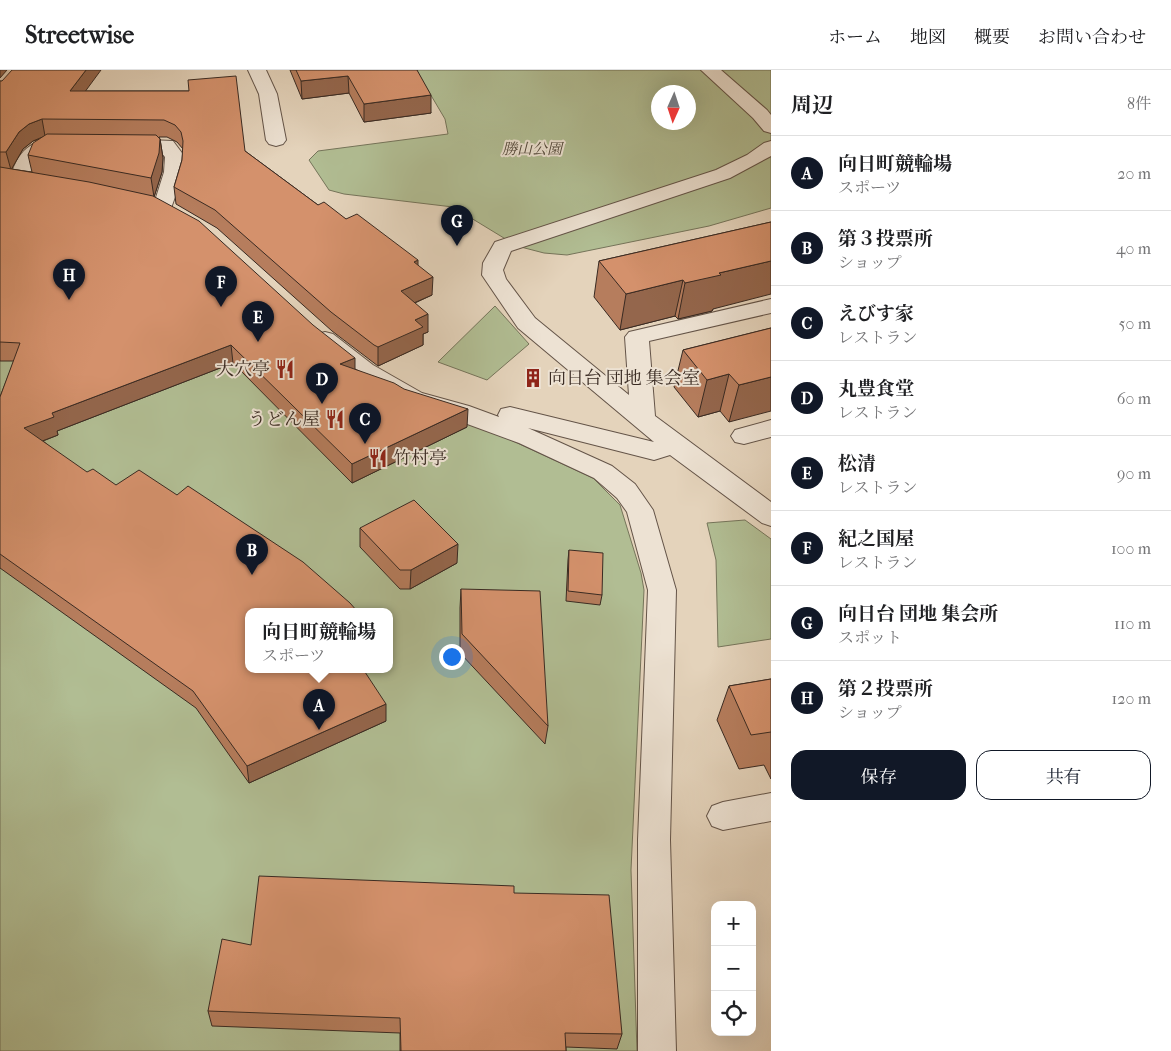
<!DOCTYPE html>
<html lang="ja">
<head>
<meta charset="utf-8">
<style>
  :root { --surface:#fff; --page:#f6f6f6; --text:#202124; --muted:#757577; --line:#e0e0e0; --accent:#111827 }
  body { margin:0; font-family:"IM FELL French Canon","Noto Serif JP",serif; background:var(--page); color:var(--text) }
  .controls { position:absolute; right:15px; bottom:15px; display:grid; overflow:hidden; border-radius:10px; box-shadow:0 5px 20px #0002 }
  .controls button { width:45px; height:45px; display:grid; place-items:center; padding:0; border:0; border-bottom:1px solid var(--line); background:var(--surface); color:var(--text); font:25px sans-serif }
  .compass { position:absolute; left:651px; top:15px; width:45px; height:45px; border-radius:50%; background:var(--surface); box-shadow:0 5px 20px #0002; rotate:183deg }
  .you { position:absolute; left:451px; top:586px; width:18px; height:18px; margin:-12px; border:4px solid #fff; border-radius:50%; background:#1a73e8; box-shadow:0 0 0 8px #1a73e833 }
  .badge { display:grid; place-items:center; width:32px; height:32px; border-radius:50%; background:var(--accent); color:#fff; font-size:16px; font-weight:700 }
  .pin { position:absolute; translate:-50% -41px; filter:drop-shadow(0 1px 2px #0008) }
  .pin::after { content:''; position:absolute; top:26px; width:18px; height:15px; background:inherit; clip-path:polygon(0 0,100% 0,50% 100%) }
  .popup { position:absolute; left:245px; top:538px; width:148px; height:65px; box-sizing:border-box; display:grid; place-content:center; border-radius:10px; background:var(--surface); filter:drop-shadow(0 1px 4px #0005); font-size:16px; white-space:nowrap; color:var(--muted) }
  .popup b { font-size:19px; color:var(--text) }
  .popup::after { content:''; position:absolute; left:50%; top:100%; margin-left:-10px; border:10px solid transparent; border-top-color:var(--surface) }
  .list { margin:0; padding:0; list-style:none }
  h2 { display:flex; justify-content:space-between; align-items:center; height:65px; margin:0; padding:0 20px; font-size:21px }
  h2 small { font-size:16px; font-weight:400; color:var(--muted) }
  .list li { display:grid; grid-template-columns:32px 1fr auto; gap:15px; align-items:center; box-sizing:border-box; height:75px; padding:0 20px; border-top:1px solid var(--line) }
  .list b { display:block; font-size:19px; white-space:nowrap }
  .list p { margin:0; font-size:16px; white-space:nowrap; color:var(--muted) }
  .list em { font-size:16px; font-style:normal; color:var(--muted) }
  .actions { display:flex; gap:10px; padding:15px 20px }
  .actions a { flex:1; padding:11px 0; border:1px solid var(--accent); border-radius:15px; text-align:center; font-size:18px; color:var(--accent) }
  .actions .main { background:var(--accent); color:#fff }
  .icon { flex:none; width:28px; height:28px; fill:none; stroke:currentColor; stroke-width:2; stroke-linecap:round; stroke-linejoin:round }
  .map { position:relative; flex:none; width:771px; height:981px; overflow:hidden }
  header { display:flex; align-items:center; gap:30px; box-sizing:border-box; height:70px; padding:0 25px; background:var(--surface); border-bottom:1px solid var(--line) }
  header strong { font-size:24px }
  nav { display:flex; gap:28px; margin-inline-start:auto; font-size:18px }
  main { display:flex }
  aside { flex:1; background:var(--surface) }
  .map>svg:first-child { display:block }
  .green { fill:#b1bd93; stroke:#75745a; fill-rule:evenodd }
  .lines { fill:none; stroke-linecap:round; stroke-linejoin:round }
  .minor-casing { stroke:#645448; stroke-width:2 }
  .minor { fill:#ede2d3; fill-rule:evenodd }
  .wall { fill:#b67d5d; stroke:#392a22; fill-rule:evenodd }
  .shaded-wall { fill:#94664c; stroke:#392a22 }
  .building { fill:#d4916c; stroke:#392a22 }
  .labels { text-anchor:middle; stroke-width:4; stroke-linejoin:round; paint-order:stroke }
  .far-park-label { font-size:15px; font-style:italic; fill:#514739; stroke:#ede2d3 }
  .poi-label { font-size:18px; fill:#392a22; stroke:#ede2d3; text-anchor:end }
</style>
</head>
<body>
<header>
<strong>Streetwise</strong>
<nav><a>ホーム</a><a>地図</a><a>概要</a><a>お問い合わせ</a></nav>
</header>
<main>
<div class="map">
<svg width="771" height="981" viewBox="0 0 771 981">
  <rect width="100%" height="100%" fill="#e4d3bb"/>
  <filter id="stains"><feTurbulence type="fractalNoise" baseFrequency=".004" numOctaves="4"/><feColorMatrix values="0 0 0 0 .2 0 0 0 0 .09 0 0 0 0 .02 0 0 0 .5 -.17"/></filter>
  <radialGradient id="worn" r=".72"><stop offset=".6" stop-color="#630" stop-opacity="0"/><stop offset="1" stop-color="#630" stop-opacity=".3"/></radialGradient>
  <g class="green">
    <path d="M 416,0 L 771,0 L 771,138 L 709,156 L 567,185 L 544,183 L 517,176 L 453,137 L 344,124 L 329,120 L 309,90 L 318,81 L 448,64 L 445,49 ZM 658,22 L 688,22 L 688,52 L 658,52 Z"/>
    <path d="M 0,112 L 325,284 L 593,408 L 620,435 L 641,503 L 644,520 L 631,800 L 637,981 L 0,981 ZM 249,541 L 389,541 L 389,599 L 249,599 Z"/>
    <polygon points="495,236 529,274 487,310 438,292"/>
    <polygon points="745,450 771,469 771,569 718,577 716,490 707,453"/>
  </g>
  <g class="lines">
    <g class="minor-casing">
      <g id="minor">
        <polygon points="248,0 266,0 277,24 286,70 283,74 276,76 269,74 266,70 259,24"/>
        <polygon points="701,0 721,0 767,40 771,45 771,63 764,61 753,48"/>
        <path d="M 61,68 L 68,70 L 71,74 L 68,78 L 49,81 L 39,86 L 26,114 L 19,116 L 12,114 L 9,110 C 19,80 29,70 61,68 Z"/>
        <polygon points="124,69 173,71 185,87 184,102 170,141 163,143 156,141 153,137 164,102 165,87 160,81 117,79 114,75 117,71"/>
        <polygon points="771,71 771,86 730,108 511,181 503,200 506,209 535,248 629,325 625,267 629,262 771,229 771,243 649,271 655,346 771,432 771,456 762,453 670,385 654,390 528,358 612,396 635,414 653,440 676,520 670,770 676,981 638,981 638,770 648,520 627,442 617,428 594,408 519,373 451,348 404,335 357,305 317,274 313,269 317,264 325,262 333,264 373,295 422,323 469,336 499,347 498,345 501,339 510,337 654,372 518,258 482,205 483,193 495,172 716,100 747,85 764,73"/>
        <polygon points="771,350 771,367 744,374 735,372 731,366 735,360"/>
        <polygon points="771,723 771,751 723,760 712,756 707,746 712,736 723,732"/>
      </g>
    </g>
    <use href="#minor" class="minor"/>
  </g>
  <g class="wall">
    <polygon points="290,0 417,0 431,43 364,52 349,23 302,29"/>
    <path d="M 0,11 L 86,21 L 189,21 L 245,81 L 318,135 L 346,149 L 418,196 L 432,225 L 415,233 L 428,262 L 423,264 L 423,275 L 378,296 L 332,261 L 217,158 L 176,134 L 174,117 L 182,90 L 183,79 L 177,72 L 167,67 L 159,67 L 160,69 L 163,88 L 162,102 L 154,127 L 355,299 L 467,357 L 352,413 L 233,293 L 57,361 L 58,365 L 43,371 L 249,541 L 386,651 L 249,713 L 196,638 L 0,498 L 0,327 L 14,291 L 0,291 ZM 40,69 L 28,85 L 32,102 L 11,99 L 23,79 L 33,71 Z"/>
    <polygon points="771,152 713,239 712,241 678,249 675,246 620,260 594,227 599,191"/>
    <polygon points="771,258 729,352 720,341 698,347 674,317 683,280"/>
    <polygon points="360,458 457,493 410,519 400,519 360,477"/>
    <polygon points="569,480 602,525 600,535 566,531 568,490"/>
    <polygon points="461,519 548,656 545,674 460,583 460,538"/>
    <polygon points="771,609 771,709 764,695 739,699 717,650 729,616"/>
    <polygon points="514,823 622,964 617,979 566,977 566,981 400,981 400,963 212,956 208,941 251,875"/>
  </g>
  <g class="shaded-wall">
    <polygon points="0,0 7,0 0,8"/>
    <polygon points="86,0 101,0 73,38 70,21"/>
    <polygon points="348,6 349,23 302,29 301,11"/>
    <polygon points="431,25 431,43 364,52 364,34"/>
    <polygon points="42,49 45,66 33,71 23,79 11,100 6,82 19,62 29,54"/>
    <polygon points="160,69 163,88 162,102 154,127 151,108"/>
    <polygon points="418,190 418,208 414,192"/>
    <polygon points="771,191 771,224 713,239 712,241 678,249 685,213 719,203"/>
    <polygon points="433,207 432,225 400,239 401,221"/>
    <polygon points="683,210 675,246 620,260 626,224"/>
    <polygon points="428,244 428,262 423,264 423,275 378,296 378,277 415,250"/>
    <polygon points="231,275 233,293 57,361 58,365 29,376 24,358 52,343"/>
    <polygon points="355,288 355,306 340,294"/>
    <polygon points="729,304 720,341 698,347 707,310"/>
    <polygon points="771,307 771,341 729,352 739,315"/>
    <polygon points="468,339 467,357 352,413 352,394"/>
    <polygon points="458,474 457,493 410,519 411,500"/>
    <polygon points="386,634 386,651 249,713 247,696"/>
  </g>
  <g class="building">
    <polygon points="12,0 86,0 70,21 189,21 188,10 236,6 245,81 318,135 324,132 346,149 357,144 418,190 414,192 433,207 401,221 428,244 415,250 423,257 378,277 374,275 331,242 215,140 174,117 182,90 183,71 181,62 175,55 164,50 42,49 29,54 19,62 6,82 0,82 0,11 2,11"/>
    <polygon points="296,0 417,0 431,25 364,34 348,6 301,11"/>
    <polygon points="47,64 156,65 160,69 159,83 151,108 28,85 33,73"/>
    <polygon points="0,97 89,112 153,126 199,151 313,255 355,288 340,294 394,313 404,319 468,339 352,394 231,275 52,343 54,347 24,358 87,402 93,399 116,415 139,400 177,425 188,416 303,492 350,533 357,541 249,541 249,599 363,599 386,634 247,696 193,621 0,484 0,327 20,273 0,272"/>
    <polygon points="771,152 771,191 719,203 721,205 685,213 683,210 626,224 599,191"/>
    <polygon points="771,258 771,307 739,315 729,304 707,310 683,280"/>
    <polygon points="414,430 458,474 411,500 400,500 360,458"/>
    <polygon points="569,480 603,483 602,525 568,521"/>
    <polygon points="461,519 540,521 548,656 462,564"/>
    <polygon points="771,609 771,662 751,665 729,616"/>
    <polygon points="259,806 514,816 514,823 609,825 622,964 565,963 566,981 401,981 400,948 208,941 222,869 251,875"/>
  </g>
  <defs>
    <g id="restaurant-bare" transform="scale(1.5)"><path d="M-5-6h1v4h1v-4h1v4h1v-4h1v5L-1.5 .5V6h-2V.5L-5-1ZM5-6V6H3V1.5H1.5Q1.5-4 5-6Z" fill="#8f2418" stroke="#ede2d3" stroke-width="2.5" paint-order="stroke"/></g>
    <g id="building-bare" transform="scale(1.5)"><path d="M-4-6H4V6H1V3H-1V6H-4ZM-2.5-4.3h1.7v1.8h-1.7ZM.8-4.3h1.7v1.8H.8ZM-2.5-1h1.7V.8h-1.7ZM.8-1h1.7V.8H.8Z" fill="#8f2418" stroke="#ede2d3" stroke-width="2.5" paint-order="stroke"/></g>
  </defs>
  <g fill-rule="evenodd">
    <use href="#restaurant-bare" x="285" y="299"/>
    <use href="#building-bare" x="533" y="308"/>
    <use href="#restaurant-bare" x="335" y="349"/>
    <use href="#restaurant-bare" x="378" y="388"/>
  </g>
  <g class="labels">
    <g class="far-park-label">
      <text x="532" y="84">勝山公園</text>
    </g>
    <g class="poi-label">
      <text x="270" y="305">大穴亭</text>
      <text x="548" y="314" text-anchor="start">向日台 団地 集会室</text>
      <text x="320" y="355">うどん屋</text>
      <text x="393" y="394" text-anchor="start">竹村亭</text>
    </g>
  </g>
  <rect width="100%" height="100%" filter="url(#stains)"/>
  <rect width="100%" height="100%" fill="url(#worn)"/>
</svg>
<div class="controls">
<button>+</button>
<button>−</button>
<button><svg class="icon" aria-label="locate" viewBox="0 0 24 24"><circle cx="12" cy="12" r="6"/><path d="M12 2v4M12 18v4M2 12h4M18 12h4"/></svg></button>
</div>
<svg class="compass" viewBox="-18 -18 36 36"><path d="M0-13l5 13h-10z" fill="#e53935"/><path d="M0 13l5-13h-10z" fill="#757577"/></svg>
<div class="you"></div>
<div class="pin badge" style="left:319px;top:660px">A</div>
<div class="popup"><b>向日町競輪場</b>スポーツ</div>
<div class="pin badge" style="left:252px;top:505px">B</div>
<div class="pin badge" style="left:365px;top:374px">C</div>
<div class="pin badge" style="left:322px;top:334px">D</div>
<div class="pin badge" style="left:258px;top:272px">E</div>
<div class="pin badge" style="left:221px;top:237px">F</div>
<div class="pin badge" style="left:457px;top:176px">G</div>
<div class="pin badge" style="left:69px;top:230px">H</div>
</div>
<aside>
<h2>周辺<small>8件</small></h2>
<ul class="list">
<li><span class="badge">A</span><div><b>向日町競輪場</b><p>スポーツ</p></div><em>20 m</em></li>
<li><span class="badge">B</span><div><b>第３投票所</b><p>ショップ</p></div><em>40 m</em></li>
<li><span class="badge">C</span><div><b>えびす家</b><p>レストラン</p></div><em>50 m</em></li>
<li><span class="badge">D</span><div><b>丸豊食堂</b><p>レストラン</p></div><em>60 m</em></li>
<li><span class="badge">E</span><div><b>松清</b><p>レストラン</p></div><em>90 m</em></li>
<li><span class="badge">F</span><div><b>紀之国屋</b><p>レストラン</p></div><em>100 m</em></li>
<li><span class="badge">G</span><div><b>向日台 団地 集会所</b><p>スポット</p></div><em>110 m</em></li>
<li><span class="badge">H</span><div><b>第２投票所</b><p>ショップ</p></div><em>120 m</em></li>
</ul>
<div class="actions"><a class="main">保存</a><a>共有</a></div>
</aside>
</main>
</body>
</html>
